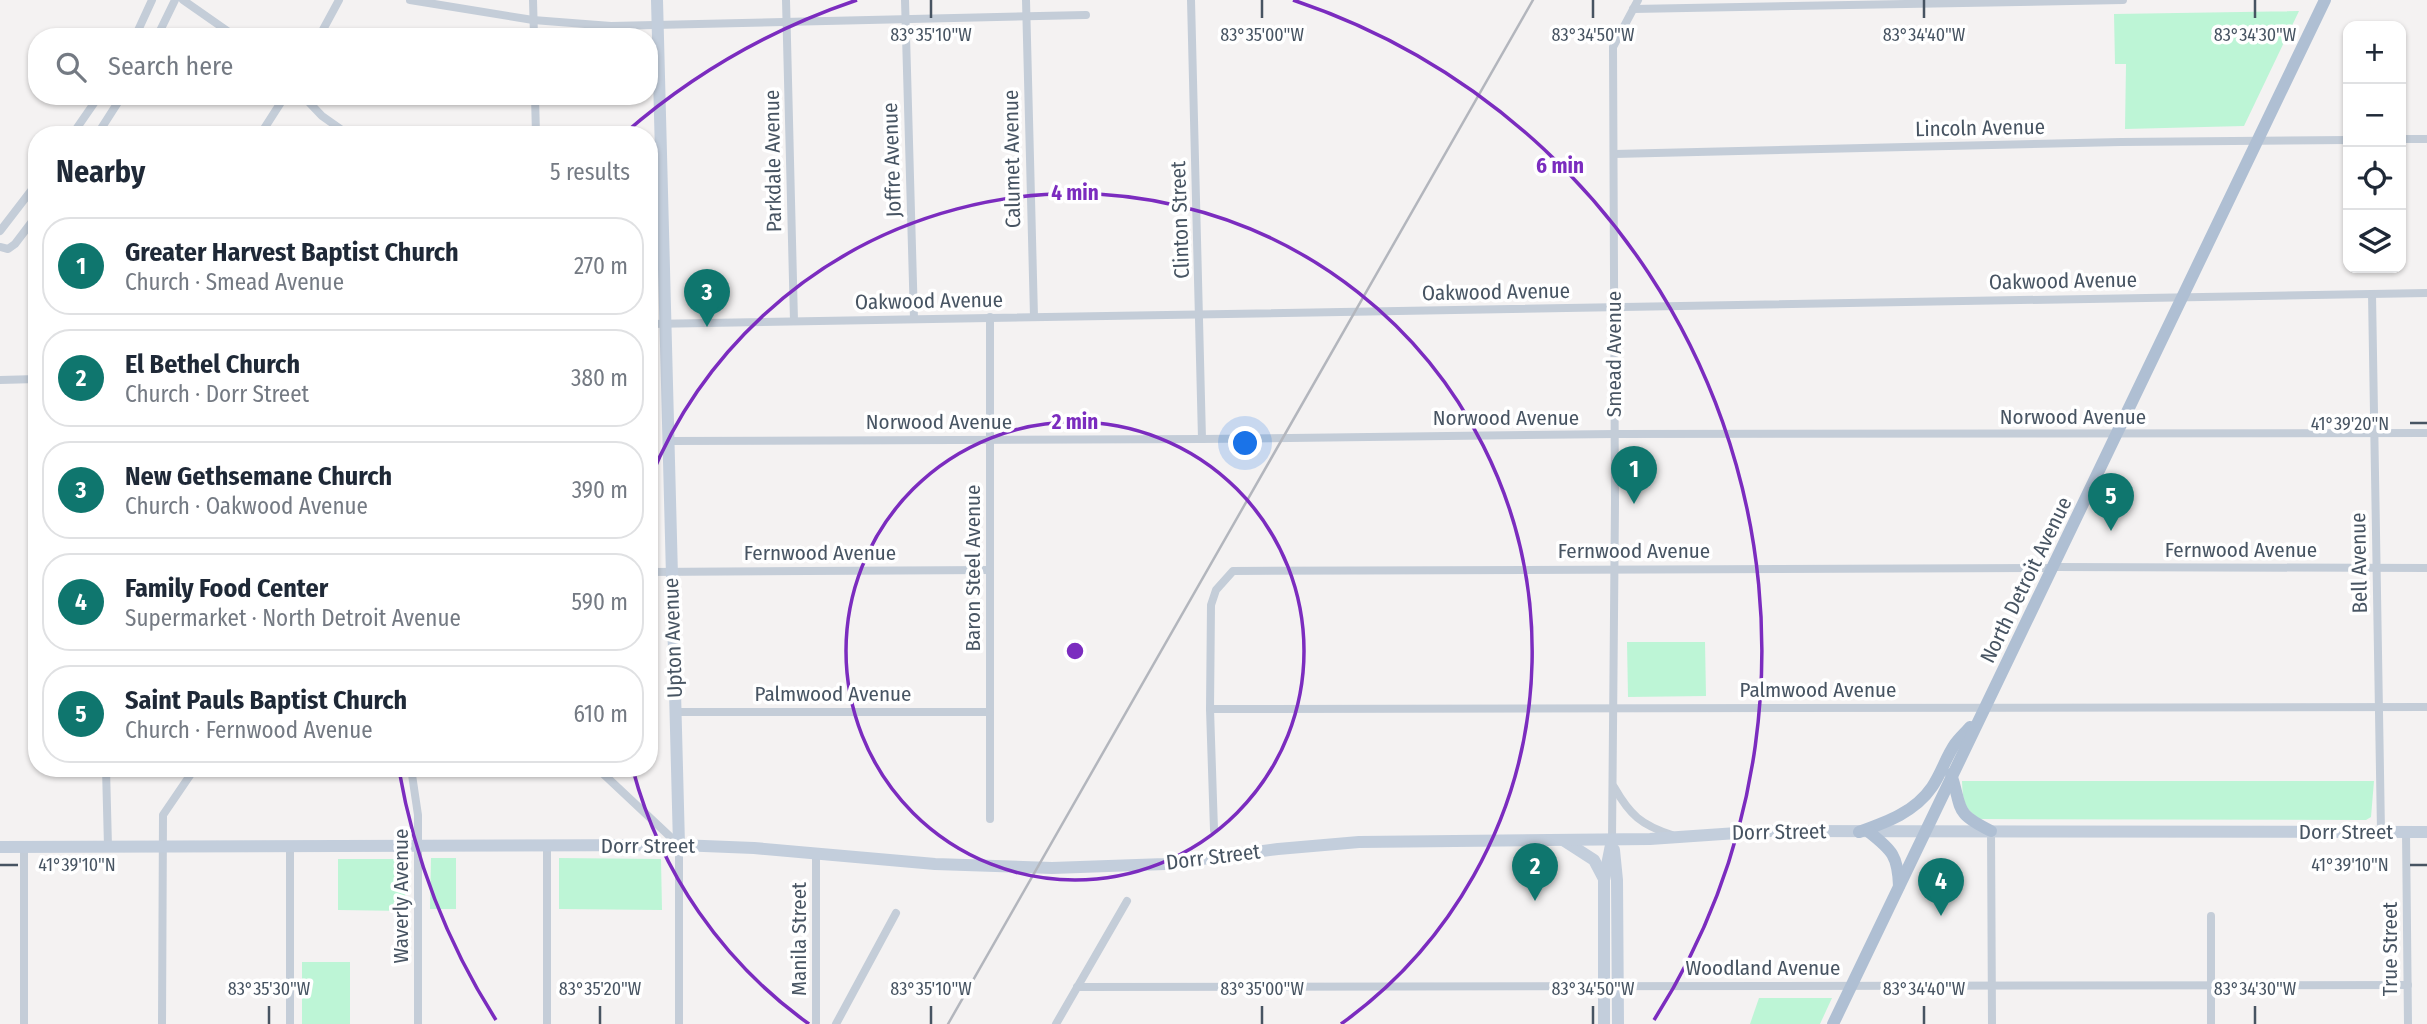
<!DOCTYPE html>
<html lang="en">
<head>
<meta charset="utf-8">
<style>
  :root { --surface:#fff; --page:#f2f2f3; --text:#1f2937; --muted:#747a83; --line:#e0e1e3; --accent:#0f766e }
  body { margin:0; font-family:"Fira Sans Condensed",sans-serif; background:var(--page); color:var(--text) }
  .controls { position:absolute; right:21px; top:21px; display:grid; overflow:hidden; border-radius:14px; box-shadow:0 2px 5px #0004 }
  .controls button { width:63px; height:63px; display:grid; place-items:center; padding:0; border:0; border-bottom:2px solid var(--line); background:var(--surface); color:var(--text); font:35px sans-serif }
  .you { position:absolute; left:1246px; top:444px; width:24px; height:24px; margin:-18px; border:5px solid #fff; border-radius:50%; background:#1a73e8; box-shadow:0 0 0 10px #1a73e833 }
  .badge { display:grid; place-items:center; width:46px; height:46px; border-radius:50%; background:var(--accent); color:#fff; font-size:23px; font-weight:700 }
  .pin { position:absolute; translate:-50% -58px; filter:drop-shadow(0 2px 4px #0008) }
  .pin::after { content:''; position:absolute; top:37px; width:24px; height:21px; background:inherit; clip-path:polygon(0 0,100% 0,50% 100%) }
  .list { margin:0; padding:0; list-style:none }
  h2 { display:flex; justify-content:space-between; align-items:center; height:91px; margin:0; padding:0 28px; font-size:30px }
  h2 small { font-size:23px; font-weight:400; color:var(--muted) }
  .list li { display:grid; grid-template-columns:46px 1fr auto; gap:21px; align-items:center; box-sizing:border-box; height:98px; margin:0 14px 14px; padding:0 14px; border:2px solid var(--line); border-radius:28px }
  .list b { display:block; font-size:26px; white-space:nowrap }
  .list p { margin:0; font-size:23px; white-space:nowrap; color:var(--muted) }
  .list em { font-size:23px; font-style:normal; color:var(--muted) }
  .icon { flex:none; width:38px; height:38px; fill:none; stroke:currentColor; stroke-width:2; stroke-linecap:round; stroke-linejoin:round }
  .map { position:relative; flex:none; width:2427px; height:1024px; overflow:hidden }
  .search { position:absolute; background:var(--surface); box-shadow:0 2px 5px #0004; left:28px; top:28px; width:630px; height:77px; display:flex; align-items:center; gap:18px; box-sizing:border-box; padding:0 24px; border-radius:28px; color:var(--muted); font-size:26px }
  .panel { position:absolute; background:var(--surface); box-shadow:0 2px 5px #0004; left:28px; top:126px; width:630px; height:651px; border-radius:28px }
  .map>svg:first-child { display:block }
  .green { fill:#bdf5d6 }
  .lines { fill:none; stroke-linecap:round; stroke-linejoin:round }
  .street { stroke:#c4cdd8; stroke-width:8 }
  .secondary { stroke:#c3cedc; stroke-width:12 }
  .primary { stroke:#afbfd3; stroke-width:12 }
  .rail { stroke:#b3b6bd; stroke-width:2.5 }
  .ticks { fill:none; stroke:#475462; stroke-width:2.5 }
  .ring { fill:none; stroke:#7b2cbf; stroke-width:3.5 }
  .labels { text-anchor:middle; stroke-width:7; stroke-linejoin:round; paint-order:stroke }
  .street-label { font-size:21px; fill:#475462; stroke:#fff }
  .ticks-label { font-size:18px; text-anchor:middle; fill:#475462; stroke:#fff; stroke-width:7; stroke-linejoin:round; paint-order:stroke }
  .centre { fill:#7b2cbf; stroke:#fff; stroke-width:3.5 }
  .ring-label { font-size:21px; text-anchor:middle; font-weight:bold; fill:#7b2cbf; stroke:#fff; stroke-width:7; stroke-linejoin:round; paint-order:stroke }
</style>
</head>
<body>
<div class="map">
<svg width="2427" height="1024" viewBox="0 0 2427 1024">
  <rect width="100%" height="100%" fill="#f4f2f2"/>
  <g class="green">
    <polygon points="2299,11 2244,126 2125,129 2126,64 2115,64 2114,14"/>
    <polygon points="1627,642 1705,642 1706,696 1628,697"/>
    <path d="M 1962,781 L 2374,781 L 2371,817 L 2366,820 L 1980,819 C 1963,808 1963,800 1962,781 Z"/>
    <polygon points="431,858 456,858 456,909 430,909"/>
    <polygon points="559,858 661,859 662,910 559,909"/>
    <polygon points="338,859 406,859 405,911 338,910"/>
    <rect x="302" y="962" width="48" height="62"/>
    <polygon points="1759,998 1832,998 1820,1024 1750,1024"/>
  </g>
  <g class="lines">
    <g class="street">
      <polyline points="183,0 236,37"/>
      <polyline points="410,0 533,20 611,26 1086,15"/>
      <polyline points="533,0 534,37"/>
      <polyline points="786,0 794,321"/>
      <polyline points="905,0 914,319"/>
      <polyline points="1026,0 1034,317"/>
      <polyline points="1191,0 1202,439"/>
      <polyline points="1633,9 2123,0"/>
      <polyline points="135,37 152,0"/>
      <polyline points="157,37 175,0"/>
      <polyline points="319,37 339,0"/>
      <polyline points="303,96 322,116 349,135"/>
      <polyline points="535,96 536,135"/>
      <polyline points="72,135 99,96"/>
      <polyline points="97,135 122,96"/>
      <polyline points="260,135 285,96"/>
      <polyline points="2401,139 2427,139"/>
      <polyline points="1614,154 2121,142 2348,140"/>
      <polyline points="0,231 37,183"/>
      <polyline points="0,247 8,249 15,244 37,215"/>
      <polyline points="2372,294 2381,832"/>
      <polyline points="990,317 990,819"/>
      <polyline points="649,324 2427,293"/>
      <polyline points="0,380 37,379"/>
      <polyline points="669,441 1202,439 1615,434 2427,433"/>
      <polyline points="2054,567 2427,568"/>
      <polyline points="649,572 990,570"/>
      <polyline points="1210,709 2427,707"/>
      <polyline points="676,712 990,712"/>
      <polyline points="106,768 108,847"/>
      <polyline points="411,768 418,815 418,1024"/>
      <polyline points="597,768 679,845 679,1024"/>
      <path d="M 1614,787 C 1630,815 1641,825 1672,835"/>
      <polyline points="1214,830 1210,709 1211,605 1216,590 1233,571 2053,568"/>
      <polyline points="1991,831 1992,1024"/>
      <polyline points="2406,832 2408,1024"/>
      <polyline points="1612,840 1615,503 1613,47 1638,0"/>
      <polyline points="290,847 290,1024"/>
      <polyline points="2211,916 2211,1024"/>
      <polyline points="1077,987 2408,985"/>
      <polyline points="24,1024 24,847"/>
      <polyline points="162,1024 163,815 195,768"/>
      <polyline points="547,1024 547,845"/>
      <polyline points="816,1024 816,854"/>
      <polyline points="836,1024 896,913"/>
      <polyline points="1056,1024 1127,901"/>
    </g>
    <g class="secondary">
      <polyline points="657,0 679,845"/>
      <polyline points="1563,840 1594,860 1604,879"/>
      <polyline points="0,847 679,845 754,848 935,864 1052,868 1165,864 1278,849 1359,842 1650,839 1766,831 2427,832"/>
      <polyline points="1614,850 1617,880 1618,1024"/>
      <polyline points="1604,1024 1604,880 1612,840"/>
    </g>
    <g class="primary">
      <path d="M 1951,774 C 1963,810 1953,812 1991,831"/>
      <path d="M 1859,832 C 1887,822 1915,812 1932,787 C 1941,774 1946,757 1955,744 C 1959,738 1965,733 1970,727"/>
      <path d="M 1869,832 C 1892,850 1898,856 1899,886"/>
      <polyline points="1833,1024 2325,0"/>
    </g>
    <polyline class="rail" points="948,1024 1533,0"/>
  </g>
  <path class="ticks" d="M 931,0 L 931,18M 1262,0 L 1262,18M 1593,0 L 1593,18M 1924,0 L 1924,18M 2255,0 L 2255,18M 2410,423 L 2427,423M 0,865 L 18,865M 2410,865 L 2427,865M 269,1006 L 269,1024M 600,1006 L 600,1024M 931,1006 L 931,1024M 1262,1006 L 1262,1024M 1593,1006 L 1593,1024M 1924,1006 L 1924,1024M 2255,1006 L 2255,1024"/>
  <g class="ring">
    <circle cx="1075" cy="651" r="229"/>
    <path d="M809 1024A458 458 0 0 1 633 770M650 479A458 458 0 1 1 1341 1024"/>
    <path d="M496 1020A686 686 0 0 1 399 770M625 133A686 686 0 0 1 857 0M1293 0A686 686 0 0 1 1654 1020"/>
  </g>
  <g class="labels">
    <g class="street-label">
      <text transform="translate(1980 128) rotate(-1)" y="7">Lincoln Avenue</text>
      <text transform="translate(1012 159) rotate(-91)" y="7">Calumet Avenue</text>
      <text transform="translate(892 160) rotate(-92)" y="7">Joffre Avenue</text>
      <text transform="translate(773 161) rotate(-91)" y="7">Parkdale Avenue</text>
      <text transform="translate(1180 220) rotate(-92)" y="7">Clinton Street</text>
      <text transform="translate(2063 281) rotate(-1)" y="7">Oakwood Avenue</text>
      <text transform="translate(1496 292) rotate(-1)" y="7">Oakwood Avenue</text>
      <text transform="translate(929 301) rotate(-1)" y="7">Oakwood Avenue</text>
      <text transform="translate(1614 354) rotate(-90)" y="7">Smead Avenue</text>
      <text x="2073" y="424">Norwood Avenue</text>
      <text x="1506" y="425">Norwood Avenue</text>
      <text x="939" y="429">Norwood Avenue</text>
      <text x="2241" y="557">Fernwood Avenue</text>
      <text x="1634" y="558">Fernwood Avenue</text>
      <text x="820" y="560">Fernwood Avenue</text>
      <text transform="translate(2359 563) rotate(-91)" y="7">Bell Avenue</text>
      <text transform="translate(973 568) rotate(-90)" y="7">Baron Steel Avenue</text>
      <text transform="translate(2026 580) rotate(-64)" y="7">North Detroit Avenue</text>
      <text transform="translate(673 638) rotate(-92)" y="7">Upton Avenue</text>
      <text x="1818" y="697">Palmwood Avenue</text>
      <text x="833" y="701">Palmwood Avenue</text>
      <text transform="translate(1779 832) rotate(-1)" y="7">Dorr Street</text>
      <text x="2346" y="839">Dorr Street</text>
      <text x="648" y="853">Dorr Street</text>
      <text transform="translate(1213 857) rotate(-7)" y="7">Dorr Street</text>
      <text transform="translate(401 896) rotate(-90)" y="7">Waverly Avenue</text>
      <text transform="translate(799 939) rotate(-90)" y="7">Manila Street</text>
      <text transform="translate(2390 949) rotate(-90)" y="7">True Street</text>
      <text x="1763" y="975">Woodland Avenue</text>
    </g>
  </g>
  <g class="ticks-label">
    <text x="931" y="41">83°35'10"W</text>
    <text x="1262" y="41">83°35'00"W</text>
    <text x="1593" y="41">83°34'50"W</text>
    <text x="1924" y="41">83°34'40"W</text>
    <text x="2255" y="41">83°34'30"W</text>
    <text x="2350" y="430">41°39'20"N</text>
    <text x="77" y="871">41°39'10"N</text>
    <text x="2350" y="871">41°39'10"N</text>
    <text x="269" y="995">83°35'30"W</text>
    <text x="600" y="995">83°35'20"W</text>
    <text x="931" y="995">83°35'10"W</text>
    <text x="1262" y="995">83°35'00"W</text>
    <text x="1593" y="995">83°34'50"W</text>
    <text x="1924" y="995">83°34'40"W</text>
    <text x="2255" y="995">83°34'30"W</text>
  </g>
  <circle cx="1075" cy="651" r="10" class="centre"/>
  <g class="ring-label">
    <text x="1560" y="173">6 min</text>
    <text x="1075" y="200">4 min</text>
    <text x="1075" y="429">2 min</text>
  </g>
</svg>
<div class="controls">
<button>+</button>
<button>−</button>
<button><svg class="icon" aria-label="locate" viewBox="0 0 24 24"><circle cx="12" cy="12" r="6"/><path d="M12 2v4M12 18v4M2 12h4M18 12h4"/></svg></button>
<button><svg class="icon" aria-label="layers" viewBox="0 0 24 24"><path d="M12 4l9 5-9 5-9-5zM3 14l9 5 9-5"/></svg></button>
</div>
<div class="you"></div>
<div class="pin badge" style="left:1634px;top:504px">1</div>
<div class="pin badge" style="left:1535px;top:901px">2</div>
<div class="pin badge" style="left:707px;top:327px">3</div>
<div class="pin badge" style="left:1941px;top:916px">4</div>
<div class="pin badge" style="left:2111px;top:531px">5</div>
<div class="search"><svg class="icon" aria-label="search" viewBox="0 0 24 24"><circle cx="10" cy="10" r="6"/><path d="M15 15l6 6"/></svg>Search here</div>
<section class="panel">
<h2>Nearby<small>5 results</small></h2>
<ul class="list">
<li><span class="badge">1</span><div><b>Greater Harvest Baptist Church</b><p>Church · Smead Avenue</p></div><em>270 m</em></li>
<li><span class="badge">2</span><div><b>El Bethel Church</b><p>Church · Dorr Street</p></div><em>380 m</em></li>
<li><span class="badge">3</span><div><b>New Gethsemane Church</b><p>Church · Oakwood Avenue</p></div><em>390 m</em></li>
<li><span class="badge">4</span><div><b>Family Food Center</b><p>Supermarket · North Detroit Avenue</p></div><em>590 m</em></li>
<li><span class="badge">5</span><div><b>Saint Pauls Baptist Church</b><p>Church · Fernwood Avenue</p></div><em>610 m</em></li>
</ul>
</section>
</div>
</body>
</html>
